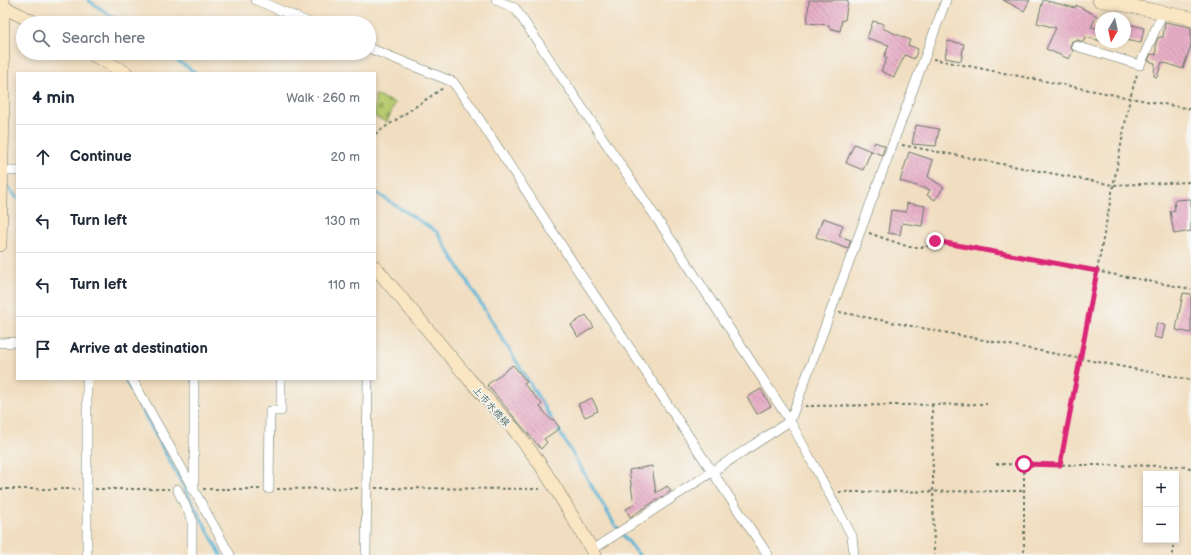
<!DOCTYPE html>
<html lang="en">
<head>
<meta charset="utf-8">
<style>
  :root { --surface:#fff; --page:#f2f2f3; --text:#1f2937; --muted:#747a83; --line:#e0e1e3 }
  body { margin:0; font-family:"Balsamiq Sans","Klee One",sans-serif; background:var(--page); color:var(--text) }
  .controls { position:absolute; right:12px; bottom:12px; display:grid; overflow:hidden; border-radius:0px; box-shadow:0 2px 6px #0003 }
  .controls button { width:36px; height:36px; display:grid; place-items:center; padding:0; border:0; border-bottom:1px solid var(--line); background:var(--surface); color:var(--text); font:20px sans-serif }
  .compass { position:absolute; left:1095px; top:12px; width:36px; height:36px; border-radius:50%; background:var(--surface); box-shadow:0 2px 6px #0003; rotate:189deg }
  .stop { position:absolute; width:12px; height:12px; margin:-9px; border:3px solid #db2777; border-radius:50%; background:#fff }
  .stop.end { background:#db2777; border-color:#fff; box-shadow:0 1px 4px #0008 }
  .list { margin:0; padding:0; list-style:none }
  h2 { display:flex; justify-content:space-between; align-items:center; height:52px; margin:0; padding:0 16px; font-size:17px }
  h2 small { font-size:13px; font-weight:400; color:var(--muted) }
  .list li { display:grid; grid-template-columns:26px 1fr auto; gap:12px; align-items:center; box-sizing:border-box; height:64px; padding:0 16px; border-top:1px solid var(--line) }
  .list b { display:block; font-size:15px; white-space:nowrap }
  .list em { font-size:13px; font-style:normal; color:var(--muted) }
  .icon { flex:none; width:22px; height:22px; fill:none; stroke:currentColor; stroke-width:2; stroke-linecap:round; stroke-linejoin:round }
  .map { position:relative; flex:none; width:1191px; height:555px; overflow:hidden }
  .search { position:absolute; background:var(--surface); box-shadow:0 2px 6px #0003; left:16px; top:16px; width:360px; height:44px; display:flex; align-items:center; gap:10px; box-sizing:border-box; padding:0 14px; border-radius:22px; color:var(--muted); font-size:15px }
  .panel { position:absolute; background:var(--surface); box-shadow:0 2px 6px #0003; left:16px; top:72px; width:360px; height:308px; border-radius:0px }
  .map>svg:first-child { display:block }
  .cemetery { fill:url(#cemetery-stones); stroke:#6c8452 }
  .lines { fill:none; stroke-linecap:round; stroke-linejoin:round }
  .stream { stroke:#59b3d6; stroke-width:3 }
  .building { fill:url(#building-back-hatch) }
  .street-casing { stroke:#687565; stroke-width:10 }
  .secondary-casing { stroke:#687565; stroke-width:14 }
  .path { stroke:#687565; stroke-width:2; stroke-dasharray:3 3; stroke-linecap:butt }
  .street { stroke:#fff; stroke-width:9 }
  .secondary { stroke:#fbe6c4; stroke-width:13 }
  .route { stroke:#db2777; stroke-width:5 }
  .labels { text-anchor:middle; stroke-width:3; stroke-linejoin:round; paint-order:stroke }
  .street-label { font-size:10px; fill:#1f3d34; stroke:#f6f6f2 }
</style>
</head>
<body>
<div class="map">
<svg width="1191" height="555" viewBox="0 0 1191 555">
  <defs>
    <pattern id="cemetery-stones" width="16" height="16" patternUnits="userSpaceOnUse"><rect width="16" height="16" fill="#b8cb6f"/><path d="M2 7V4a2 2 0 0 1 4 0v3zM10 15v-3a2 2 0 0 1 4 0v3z" fill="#95a65c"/></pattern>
    <pattern id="building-back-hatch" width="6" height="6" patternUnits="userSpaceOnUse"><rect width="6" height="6" fill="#e7aec6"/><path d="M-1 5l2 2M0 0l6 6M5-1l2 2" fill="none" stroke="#bb8fa2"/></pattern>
  </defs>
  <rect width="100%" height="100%" fill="#f6f6f2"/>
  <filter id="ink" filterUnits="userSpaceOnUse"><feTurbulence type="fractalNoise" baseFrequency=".025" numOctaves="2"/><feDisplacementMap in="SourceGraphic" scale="8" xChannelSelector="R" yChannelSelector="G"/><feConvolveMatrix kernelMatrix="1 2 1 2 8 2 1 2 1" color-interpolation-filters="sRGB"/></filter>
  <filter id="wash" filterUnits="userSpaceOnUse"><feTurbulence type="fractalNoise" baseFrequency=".012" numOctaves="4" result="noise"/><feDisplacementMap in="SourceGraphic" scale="16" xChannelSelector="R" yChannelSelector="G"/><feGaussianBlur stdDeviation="0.9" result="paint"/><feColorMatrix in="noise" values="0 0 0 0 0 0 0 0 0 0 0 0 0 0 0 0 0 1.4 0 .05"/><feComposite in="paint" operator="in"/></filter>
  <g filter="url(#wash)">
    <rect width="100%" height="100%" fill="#f1dec0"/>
    <polygon class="cemetery" points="375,95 395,103 387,122 375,117"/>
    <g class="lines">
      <g class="stream">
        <polyline points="88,0 121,23"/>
        <polyline points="166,53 196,73"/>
        <polyline points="6,185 17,198"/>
        <polyline points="375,192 437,232 553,421"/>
        <polyline points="125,379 221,555"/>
        <polyline points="556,426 615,525 639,555"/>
      </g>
    </g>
    <g id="blocks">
      <g class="building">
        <polygon points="809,0 848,0 845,20 842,20 840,31 829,28 829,25 807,23"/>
        <polygon points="1003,0 1030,0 1024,11"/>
        <polygon points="1043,0 1075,8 1076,5 1097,16 1091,27 1101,29 1101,41 1086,37 1083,42 1078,40 1072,41 1070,47 1073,51 1069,59 1046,49 1056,28 1037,23"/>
        <polygon points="873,21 884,24 882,28 910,40 908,45 918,49 914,59 905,55 894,77 881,71 887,58 884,57 889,45 867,38"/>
        <polygon points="1165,22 1191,27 1191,45 1183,69 1162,62 1157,77 1154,76 1155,63 1148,61 1151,54 1156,55 1156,42 1159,37 1163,37"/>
        <polygon points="1125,23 1144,28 1141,43 1125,40"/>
        <polygon points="948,41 964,44 961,61 945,58"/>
        <polygon points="916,125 939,129 936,146 912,144"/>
        <polygon points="875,142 885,146 882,155 871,151"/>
        <polygon points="854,144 871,151 863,170 846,163"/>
        <polygon points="909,152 933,160 928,177 944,187 935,200 927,195 930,190 900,181"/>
        <polygon points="1191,199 1191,231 1174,234 1170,211 1175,210 1174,200"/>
        <polygon points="907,203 925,206 922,226 902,223 900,235 888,233 891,210 906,212"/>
        <polygon points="823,218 843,225 839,236 851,240 848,249 816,237"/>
        <polygon points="1183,293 1191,294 1191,333 1176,330"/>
        <polygon points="586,315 594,327 578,337 571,325"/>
        <polygon points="1157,323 1165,325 1162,339 1154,337"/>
        <polygon points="513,365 527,382 524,384 542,404 540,407 551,420 553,419 560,428 544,439 547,442 541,449 487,385"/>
        <polygon points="761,389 771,406 757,414 747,397"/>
        <polygon points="592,398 598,411 585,417 578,404"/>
        <polygon points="652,466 656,493 667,486 671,491 630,517 626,509 634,505 629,470"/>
      </g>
    </g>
  </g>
  <g filter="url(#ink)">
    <use href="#blocks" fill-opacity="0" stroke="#687565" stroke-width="1"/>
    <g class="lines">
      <g class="street-casing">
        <g id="street">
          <polyline points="256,0 310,23"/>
          <polyline points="496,0 515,8 684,259 790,421 852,536 854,555"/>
          <polyline points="1076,46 1140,65 1163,12"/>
          <polyline points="369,48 453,82 472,108 577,269 768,555"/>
          <polyline points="2,171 17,171"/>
          <polyline points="0,343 17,342"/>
          <polyline points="87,379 87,555"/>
          <polyline points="132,379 230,555"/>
          <polyline points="194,488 194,379"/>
          <polyline points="177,489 192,519 192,555"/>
          <polyline points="269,489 270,411 281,411 281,379"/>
          <polyline points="592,550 790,421 946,0"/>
          <polyline points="366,555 368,379"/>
        </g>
      </g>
      <g class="secondary-casing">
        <g id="secondary">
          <polyline points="1099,0 1191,18"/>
          <polyline points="0,5 35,23"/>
          <polyline points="90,53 126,73"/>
          <polyline points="0,245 3,110 3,0"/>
          <polyline points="375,267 469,379 513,428 538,461 556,489 595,555"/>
        </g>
      </g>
      <g class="path">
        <polyline points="933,59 1130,98 1137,74"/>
        <polyline points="375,134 443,88"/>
        <polyline points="902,145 1113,185 1191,182"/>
        <polyline points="869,233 909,247 926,247 935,241 1191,289"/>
        <polyline points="839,312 1191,380"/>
        <polyline points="932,404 934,555"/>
        <polyline points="805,406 987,404"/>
        <polyline points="996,464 1179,466 1191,468"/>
        <polyline points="1024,465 1024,555"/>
        <polyline points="1060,465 1130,98 1191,109"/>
        <polyline points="375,488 543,489"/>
        <polyline points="0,489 79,489"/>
        <polyline points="95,489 169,489"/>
        <polyline points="203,489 261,489"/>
        <polyline points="277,489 359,488"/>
        <polyline points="839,492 1024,491"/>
        <polyline points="1173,540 1173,555"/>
      </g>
      <use href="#street" class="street"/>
      <use href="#secondary" class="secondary"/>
    </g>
  </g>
  <g class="lines" filter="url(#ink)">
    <polyline class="route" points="935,241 1097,271 1060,465 1024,464"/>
  </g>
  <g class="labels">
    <g class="street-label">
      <text transform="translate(492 406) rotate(48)" y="4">上市水橋線</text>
    </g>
  </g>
</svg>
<div class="controls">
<button>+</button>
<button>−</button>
</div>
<svg class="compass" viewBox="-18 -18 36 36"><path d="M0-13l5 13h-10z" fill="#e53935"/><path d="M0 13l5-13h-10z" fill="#747a83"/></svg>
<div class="stop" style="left:1024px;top:464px"></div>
<div class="stop end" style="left:935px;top:241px"></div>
<div class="search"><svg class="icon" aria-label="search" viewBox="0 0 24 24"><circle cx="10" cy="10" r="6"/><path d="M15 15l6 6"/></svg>Search here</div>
<section class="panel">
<h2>4 min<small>Walk · 260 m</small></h2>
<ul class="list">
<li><svg class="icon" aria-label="ahead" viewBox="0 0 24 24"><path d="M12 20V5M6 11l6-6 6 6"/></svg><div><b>Continue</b></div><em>20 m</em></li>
<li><svg class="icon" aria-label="left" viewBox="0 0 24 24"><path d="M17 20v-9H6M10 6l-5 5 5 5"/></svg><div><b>Turn left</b></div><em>130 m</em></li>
<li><svg class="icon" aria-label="left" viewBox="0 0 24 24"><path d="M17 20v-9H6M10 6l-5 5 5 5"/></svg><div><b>Turn left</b></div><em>110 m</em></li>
<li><svg class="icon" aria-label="arrive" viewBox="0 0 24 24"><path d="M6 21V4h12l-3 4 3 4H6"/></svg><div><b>Arrive at destination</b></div></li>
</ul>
</section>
</div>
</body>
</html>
